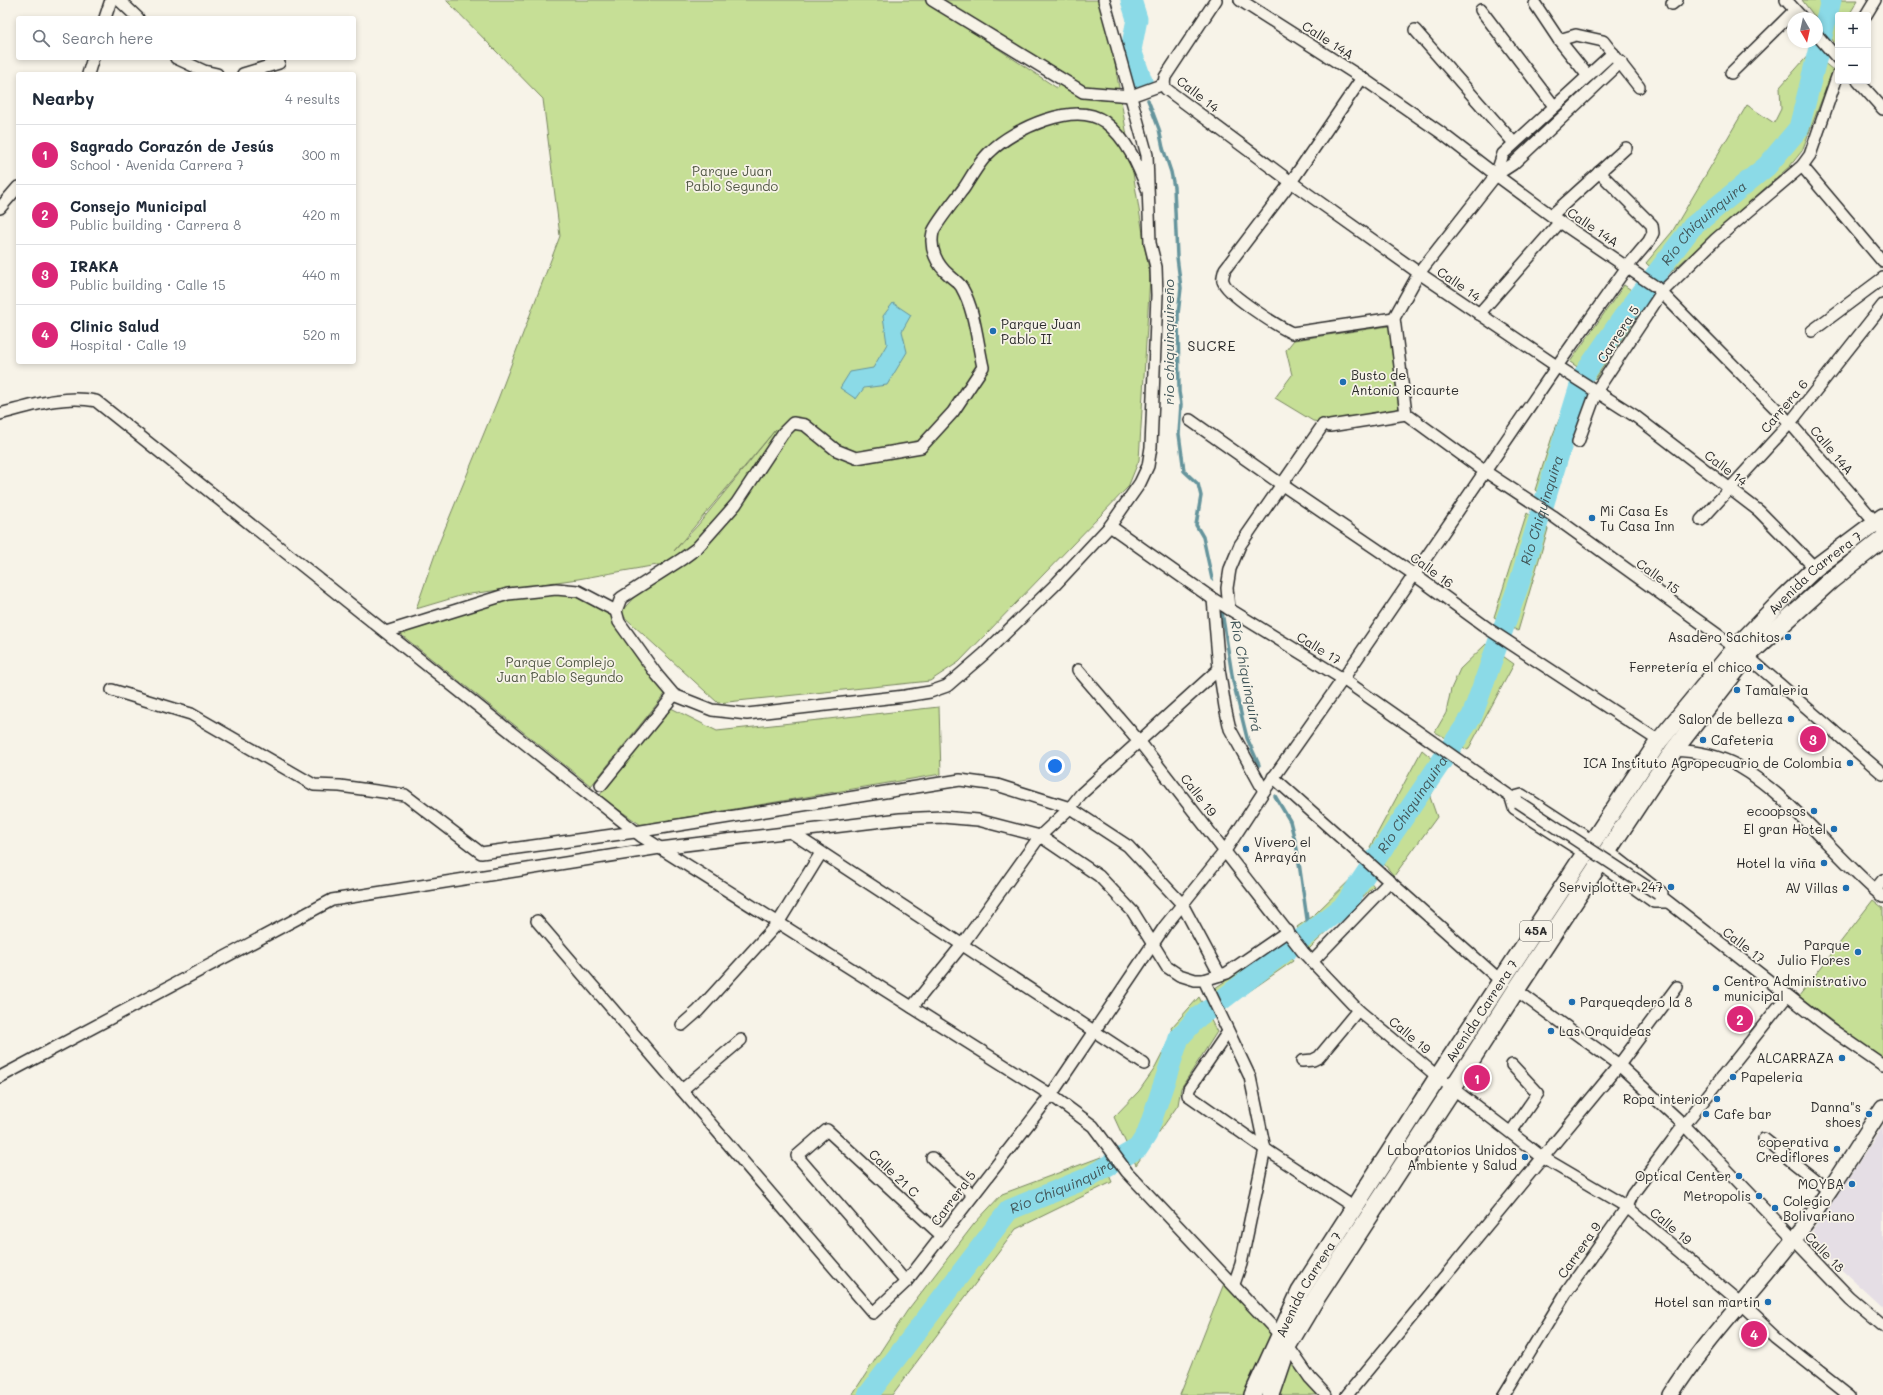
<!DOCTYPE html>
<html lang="en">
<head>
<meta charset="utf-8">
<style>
  :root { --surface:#fff; --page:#f6f6f7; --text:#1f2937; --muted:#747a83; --line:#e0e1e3; --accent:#db2777 }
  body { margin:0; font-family:Mali,sans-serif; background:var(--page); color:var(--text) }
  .controls { position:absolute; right:12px; top:12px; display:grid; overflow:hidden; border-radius:4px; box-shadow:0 2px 6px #0003 }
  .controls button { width:36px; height:36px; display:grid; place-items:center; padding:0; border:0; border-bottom:1px solid var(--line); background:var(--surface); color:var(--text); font:20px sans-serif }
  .compass { position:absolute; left:1787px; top:12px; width:36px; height:36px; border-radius:50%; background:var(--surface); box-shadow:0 2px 6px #0003; rotate:171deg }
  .you { position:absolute; left:1055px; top:766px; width:14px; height:14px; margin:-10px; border:3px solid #fff; border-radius:50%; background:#1a73e8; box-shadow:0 0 0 6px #1a73e833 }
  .badge { display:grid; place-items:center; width:26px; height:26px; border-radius:50%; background:var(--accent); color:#fff; font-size:13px; font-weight:700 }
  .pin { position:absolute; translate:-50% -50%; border:2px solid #fff; box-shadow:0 1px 4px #0006 }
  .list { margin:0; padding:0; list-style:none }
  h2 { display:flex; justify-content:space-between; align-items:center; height:52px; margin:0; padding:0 16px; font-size:17px }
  h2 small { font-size:13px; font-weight:400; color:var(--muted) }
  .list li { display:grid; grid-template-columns:26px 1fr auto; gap:12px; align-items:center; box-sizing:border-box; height:60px; padding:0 16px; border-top:1px solid var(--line) }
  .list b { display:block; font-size:15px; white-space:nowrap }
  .list p { margin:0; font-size:13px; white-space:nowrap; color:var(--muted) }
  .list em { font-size:13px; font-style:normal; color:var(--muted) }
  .icon { flex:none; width:22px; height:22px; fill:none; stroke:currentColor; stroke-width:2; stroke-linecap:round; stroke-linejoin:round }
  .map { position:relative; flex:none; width:1883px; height:1395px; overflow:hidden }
  .search { position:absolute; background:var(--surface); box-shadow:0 2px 6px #0003; left:16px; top:16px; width:340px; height:44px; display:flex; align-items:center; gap:10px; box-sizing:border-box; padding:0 14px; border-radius:4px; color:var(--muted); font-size:15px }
  .panel { position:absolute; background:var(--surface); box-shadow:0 2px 6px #0003; left:16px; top:72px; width:340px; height:292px; border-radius:4px }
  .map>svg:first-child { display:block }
  .built { fill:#e5dee5 }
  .green { fill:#c6df96; stroke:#788560; fill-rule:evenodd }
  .water { fill:#8bdae7; stroke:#65949c }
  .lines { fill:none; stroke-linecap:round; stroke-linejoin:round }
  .stream { stroke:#65949c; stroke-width:3.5 }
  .river { stroke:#8bdae7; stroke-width:21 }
  .street-casing { stroke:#2b2b2b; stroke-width:14 }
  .secondary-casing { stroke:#2b2b2b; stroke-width:18 }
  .primary-casing { stroke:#2b2b2b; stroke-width:20 }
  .street { stroke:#f7f3e8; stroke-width:11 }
  .secondary { stroke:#f7f3e8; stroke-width:15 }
  .primary { stroke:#f7f3e8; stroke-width:17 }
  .street-bridge-casing { stroke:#2b2b2b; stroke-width:14; stroke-linecap:butt }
  .street-bridge { stroke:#f7f3e8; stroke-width:11 }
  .poi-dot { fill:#1f6fb2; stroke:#f7f3e8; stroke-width:1.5 }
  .labels { text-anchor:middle; stroke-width:3.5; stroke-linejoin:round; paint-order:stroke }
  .shield { fill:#f7f3e8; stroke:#686764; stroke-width:1 }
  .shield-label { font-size:12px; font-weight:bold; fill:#2b2b2b }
  .street-label { font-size:13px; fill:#2b2b2b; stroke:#f7f3e8 }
  .park-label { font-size:13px; fill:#525846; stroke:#f7f3e8 }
  .poi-label { font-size:13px; fill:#2b2b2b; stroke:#f7f3e8; text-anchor:end }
  .water-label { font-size:14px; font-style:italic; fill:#43575a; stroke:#f7f3e8 }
  .neighbourhood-label { font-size:14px; letter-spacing:1px; fill:#2b2b2b; stroke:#f7f3e8 }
</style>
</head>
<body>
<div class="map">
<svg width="1883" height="1395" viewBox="0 0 1883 1395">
  <rect width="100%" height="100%" fill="#f7f3e8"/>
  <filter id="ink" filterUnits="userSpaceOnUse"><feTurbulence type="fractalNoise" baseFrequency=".025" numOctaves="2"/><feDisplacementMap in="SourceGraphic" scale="8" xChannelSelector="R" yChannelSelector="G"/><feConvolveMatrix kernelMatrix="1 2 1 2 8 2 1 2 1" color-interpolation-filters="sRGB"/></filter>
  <g filter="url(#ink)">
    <polygon class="built" points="1883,1126 1883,1308 1808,1239"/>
    <g class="green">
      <path d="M 446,0 L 925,0 L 1057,88 L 1064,73 L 942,0 L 1099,0 L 1111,39 L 1150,276 L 1139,460 L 1128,487 L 959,662 L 930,681 L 718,703 L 620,613 L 663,564 L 578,579 L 463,595 L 416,609 L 439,543 L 498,399 L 560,236 L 543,99 ZM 776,429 L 698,525 L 674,551 Z"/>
      <polygon points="1802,0 1858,0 1849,15 1838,15 1837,46"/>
      <polygon points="1811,52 1833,70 1802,151 1790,166 1663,279 1646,263 1672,232 1747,105 1774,123 1781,109 1780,87"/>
      <polygon points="1624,285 1647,301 1595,379 1570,362"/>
      <polygon points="1389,326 1399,409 1320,422 1313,421 1275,398 1292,375 1286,350 1294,340"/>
      <polygon points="1572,388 1587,396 1553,504 1535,490 1552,437"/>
      <polygon points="1527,513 1548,529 1518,631 1494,617"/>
      <polygon points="555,593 577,596 610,613 665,694 591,786 399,633 515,598"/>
      <polygon points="1486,644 1514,664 1468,750 1435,732 1446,713 1451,689 1460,669"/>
      <polygon points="939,707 941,774 641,825 599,796 671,708 717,731"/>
      <polygon points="1422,750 1445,769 1430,797 1437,817 1394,876 1370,847"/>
      <polygon points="1360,870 1374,886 1309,949 1297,927 1315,914"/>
      <polygon points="1873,900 1883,908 1883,1060 1799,996"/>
      <polygon points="1283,943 1293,961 1225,1008 1215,988"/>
      <polygon points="1199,997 1217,1032 1181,1088 1178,1105 1136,1165 1114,1117 1139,1091 1155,1068 1173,1033 1171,1028"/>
      <polygon points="1101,1157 1112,1182 1016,1229 892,1395 852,1395 907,1311 974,1224 1002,1194"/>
      <polygon points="1225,1281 1272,1334 1248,1395 1180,1395"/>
      <polygon points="1286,1352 1324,1395 1271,1395"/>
    </g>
    <polygon class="water" points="893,303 911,315 902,331 907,352 887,385 864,388 856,399 840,388 850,372 873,368 887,344 883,316"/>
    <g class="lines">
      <g class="stream">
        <polyline points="1148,100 1159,129 1163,148 1171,172 1174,187 1177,257 1181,288 1178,314 1179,392 1181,404 1179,434 1184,471 1198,484 1201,496 1196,525 1203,537 1212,579"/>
        <polyline points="1222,612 1233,681 1247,738 1259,765"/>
        <polyline points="1275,796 1290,821 1297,849 1309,933"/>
      </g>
      <g class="river">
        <polyline points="1131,0 1137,19 1131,50 1142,81"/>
        <path id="s1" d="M 1219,1002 L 1344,906 L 1472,716 L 1519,584 L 1583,376 L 1624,316 L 1692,227 L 1767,166 L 1799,128 L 1831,0"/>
        <path id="s2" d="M 868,1395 L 1009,1210 L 1085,1179 L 1138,1148 L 1147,1134 L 1179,1038 L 1198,1017 L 1208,1010"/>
      </g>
      <g class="street-casing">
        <g id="street">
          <polyline points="119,0 138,18"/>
          <polyline points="932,0 1083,92 1131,96 1164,84"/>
          <path d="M 1104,0 L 1147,155 L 1150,243 L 1156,267 L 1157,295 L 1151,447 L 1148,466 L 1140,483 L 1110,526 L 1054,586 L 984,654 L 947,686 L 930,692 L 905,696 L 747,714 L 712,710 L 674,695 L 657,675 L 619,622 L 616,611 L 621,598 L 682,559 L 697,548 L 736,504 L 783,433 L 793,423 L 805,425 L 836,450 L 856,458 L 921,447 L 953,412 L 983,367 C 977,341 975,311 962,288 C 960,283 953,279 949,275 C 937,265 929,249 933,232 C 935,225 958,196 964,188 C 972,176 980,160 991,151 C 1014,129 1075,100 1105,122 C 1127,139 1138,165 1148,191"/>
          <polyline points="1216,0 1165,77 1164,84 1166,89 1291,182 1419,273 1555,365 1635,416 1759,511 1815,568"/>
          <polyline points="1240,0 1362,78 1440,132 1496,175 1560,222 1656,287 1790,423 1883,531"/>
          <polyline points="1786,0 1802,18"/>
          <polyline points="1535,4 1559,40 1588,76"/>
          <polyline points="1672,4 1677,0"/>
          <polyline points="1481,10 1554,106"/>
          <polyline points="1866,15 1875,0"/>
          <polyline points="105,18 111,0"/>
          <polyline points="1415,30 1514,143"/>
          <polyline points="1817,35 1838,59"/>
          <polyline points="1559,40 1576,35 1603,41 1639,87"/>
          <polyline points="176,58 204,71 217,74"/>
          <polyline points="1731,73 1794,11"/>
          <polyline points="88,74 93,58"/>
          <polyline points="243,74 279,63"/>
          <path d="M 1362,78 L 1291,182 L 1225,269 C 1224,272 1222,278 1223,281 C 1226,294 1279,327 1292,333 L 1394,318"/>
          <polyline points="1858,81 1883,109"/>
          <polyline points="1802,166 1883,262"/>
          <polyline points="1496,175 1503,154 1613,53"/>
          <polyline points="0,208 18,187"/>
          <polyline points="1552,215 1626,148"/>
          <polyline points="1479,314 1560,222"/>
          <polyline points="1812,331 1883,278"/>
          <path d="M 0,414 C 31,406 64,394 96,401 L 641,836 L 1051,1095 L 1093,1126 L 1127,1172 L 1280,1335 L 1310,1378 L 1326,1395"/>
          <polyline points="1406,414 1480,468 1553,516 1747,656 1883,774"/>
          <polyline points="1406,414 1394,318 1419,273 1496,175 1513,164 1621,62"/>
          <polyline points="1190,420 1281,484 1412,573 1490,630 1659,741"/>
          <polyline points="1330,426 1406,414"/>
          <polyline points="1578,442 1597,390 1662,292 1716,239 1802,166 1810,155 1838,74"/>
          <polyline points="1701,520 1790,423 1883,305"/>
          <polyline points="1110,526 1213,599 1343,679 1518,802"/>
          <polyline points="1213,599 1219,669 1225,707 1230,729 1264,791"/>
          <polyline points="1229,609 1227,588 1230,569 1240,545 1323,425"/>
          <polyline points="386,632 508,594 556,589 578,591 616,611"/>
          <polyline points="1078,670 1139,741 1303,952 1358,1010 1438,1077 1542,1157 1627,1207 1740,1303 1777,1338 1849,1395"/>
          <polyline points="112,690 191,714 314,785 340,786 405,795 481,853 635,832 960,780 997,785 1070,808 1128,846 1182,904 1220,975"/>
          <path d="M 1674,750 C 1696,751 1719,756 1738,766 C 1792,797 1835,857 1883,897"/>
          <polyline points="1273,777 1502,982"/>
          <polyline points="601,785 674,695"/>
          <polyline points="792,833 1144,1064"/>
          <polyline points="1608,851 1662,893"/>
          <polyline points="1586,854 1514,808 1511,798 1522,795 1594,842"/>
          <polyline points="1599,863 1654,902 1667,902"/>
          <polyline points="1875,890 1883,880"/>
          <polyline points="1658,894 1828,1027 1883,1065"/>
          <polyline points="537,921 873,1313 906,1282 1051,1095 1165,926 1225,851 1264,791 1343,679 1557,366 1627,267 1649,241 1653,233 1652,225 1599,172"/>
          <polyline points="1312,962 1390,881"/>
          <polyline points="1204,980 1227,973 1288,931"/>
          <polyline points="1516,990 1619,1065 1684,1125 1850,1298 1883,1326"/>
          <polyline points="912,1007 962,945 1040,836 1070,808 1081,794 1219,669"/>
          <polyline points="682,1025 698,1011 778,923 821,853"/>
          <polyline points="1228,1032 1189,1089 1188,1095 1265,1149 1355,1208"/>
          <polyline points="1302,1061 1313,1060 1319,1057 1358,1010"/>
          <polyline points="0,1077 332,900 660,848 900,819 942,817 978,820 1040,836 1099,876 1133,912 1167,967 1179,975 1195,980 1204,980 1250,1077 1265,1149 1241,1264 1234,1284"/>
          <polyline points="682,1090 741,1040"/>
          <polyline points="1511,1132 1538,1093 1512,1065"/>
          <polyline points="1764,1139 1829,1191"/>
          <polyline points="932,1158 973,1195"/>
          <polyline points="906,1282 797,1156 827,1130 942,1236"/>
          <polyline points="1347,1395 1619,1065 1677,987"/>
          <polyline points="1504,1395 1566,1293 1627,1207 1632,1195 1684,1125 1787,996"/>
        </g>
      </g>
      <g class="secondary-casing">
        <path id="secondary" d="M 1671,1395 C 1706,1339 1753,1292 1793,1240 C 1827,1198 1854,1151 1883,1107"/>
      </g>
      <g class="primary-casing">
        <g id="primary">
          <path id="s3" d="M 1253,1395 L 1300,1292 L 1438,1077 L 1659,741 L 1735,649 L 1786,596 L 1815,568 L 1883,517"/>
          <polyline points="1271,1395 1288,1345 1316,1298 1453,1088 1516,990 1674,750 1747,656 1830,581 1883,539"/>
        </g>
      </g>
      <use href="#street" class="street"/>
      <use href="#secondary" class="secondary"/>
      <use href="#primary" class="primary"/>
      <g class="street-bridge-casing">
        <polyline id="street-bridge" points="1518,802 1658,894"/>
      </g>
      <use href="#street-bridge" class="street-bridge"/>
    </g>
  </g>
  <g class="poi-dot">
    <circle cx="993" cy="331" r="4"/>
    <circle cx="1343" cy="382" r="4"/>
    <circle cx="1592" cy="518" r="4"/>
    <circle cx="1788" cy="637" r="4"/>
    <circle cx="1760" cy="667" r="4"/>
    <circle cx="1737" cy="690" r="4"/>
    <circle cx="1791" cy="719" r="4"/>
    <circle cx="1703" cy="740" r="4"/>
    <circle cx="1850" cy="763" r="4"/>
    <circle cx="1814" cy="811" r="4"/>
    <circle cx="1834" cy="829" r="4"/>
    <circle cx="1246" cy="849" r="4"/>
    <circle cx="1824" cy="863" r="4"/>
    <circle cx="1671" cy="887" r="4"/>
    <circle cx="1846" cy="888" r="4"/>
    <circle cx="1858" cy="952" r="4"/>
    <circle cx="1716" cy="988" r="4"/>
    <circle cx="1572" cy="1002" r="4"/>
    <circle cx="1551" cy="1031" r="4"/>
    <circle cx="1842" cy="1058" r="4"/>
    <circle cx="1733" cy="1077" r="4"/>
    <circle cx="1717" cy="1099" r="4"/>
    <circle cx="1706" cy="1114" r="4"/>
    <circle cx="1869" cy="1114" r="4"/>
    <circle cx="1837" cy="1149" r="4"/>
    <circle cx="1525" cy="1157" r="4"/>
    <circle cx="1739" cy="1176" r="4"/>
    <circle cx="1852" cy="1184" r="4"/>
    <circle cx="1759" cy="1196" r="4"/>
    <circle cx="1775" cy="1208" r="4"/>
    <circle cx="1768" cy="1302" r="4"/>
  </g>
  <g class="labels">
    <rect class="shield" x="1520" y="921" width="32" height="20" rx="3"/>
    <g class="shield-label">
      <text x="1536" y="935">45A</text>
    </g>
    <g class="street-label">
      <text transform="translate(1328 40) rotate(33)" y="5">Calle 14A</text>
      <text transform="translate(1198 94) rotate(38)" y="5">Calle 14</text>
      <text transform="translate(1593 227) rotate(34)" y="5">Calle 14A</text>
      <text transform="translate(1459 284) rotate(35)" y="5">Calle 14</text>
      <text transform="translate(1618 334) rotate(-57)" y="5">Carrera 5</text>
      <text transform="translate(1784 406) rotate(-50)" y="5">Carrera 6</text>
      <text transform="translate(1832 450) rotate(50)" y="5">Calle 14A</text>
      <text transform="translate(1726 468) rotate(37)" y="5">Calle 14</text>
      <text transform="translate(1432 570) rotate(36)" y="5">Calle 16</text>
      <text dy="5" stroke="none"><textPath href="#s3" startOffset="1001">Avenida Carrera 7</textPath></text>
      <text transform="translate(1658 576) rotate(36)" y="5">Calle 15</text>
      <text transform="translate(1319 648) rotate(32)" y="5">Calle 17</text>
      <text transform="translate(1199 795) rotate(52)" y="5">Calle 19</text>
      <text transform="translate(1744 945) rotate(38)" y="5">Calle 17</text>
      <text dy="5" stroke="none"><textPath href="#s3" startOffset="448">Avenida Carrera 7</textPath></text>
      <text transform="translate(1410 1035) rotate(40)" y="5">Calle 19</text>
      <text transform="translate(894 1173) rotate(43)" y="5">Calle 21 C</text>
      <text transform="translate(953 1198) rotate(-53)" y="5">Carrera 5</text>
      <text transform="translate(1671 1226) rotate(40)" y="5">Calle 19</text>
      <text transform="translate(1579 1250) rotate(-55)" y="5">Carrera 9</text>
      <text transform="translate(1825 1252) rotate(46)" y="5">Calle 18</text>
      <text dy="5" stroke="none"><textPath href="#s3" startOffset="124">Avenida Carrera 7</textPath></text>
    </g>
    <g class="park-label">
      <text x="732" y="176">Parque Juan<tspan x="732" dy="15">Pablo Segundo</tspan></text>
      <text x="560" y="667">Parque Complejo<tspan x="560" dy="15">Juan Pablo Segundo</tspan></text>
    </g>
    <g class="poi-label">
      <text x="1001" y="329" text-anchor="start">Parque Juan<tspan x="1001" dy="15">Pablo II</tspan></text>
      <text x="1351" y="380" text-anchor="start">Busto de<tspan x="1351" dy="15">Antonio Ricaurte</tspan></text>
      <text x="1600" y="516" text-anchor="start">Mi Casa Es<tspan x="1600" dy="15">Tu Casa Inn</tspan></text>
      <text x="1780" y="642">Asadero Sachitos</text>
      <text x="1752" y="672">Ferretería el chico</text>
      <text x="1745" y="695" text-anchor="start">Tamaleria</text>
      <text x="1783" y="724">Salon de belleza</text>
      <text x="1711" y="745" text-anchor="start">Cafeteria</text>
      <text x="1842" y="768">ICA Instituto Agropecuario de Colombia</text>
      <text x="1806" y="816">ecoopsos</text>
      <text x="1826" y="834">El gran Hotel</text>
      <text x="1254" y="847" text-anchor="start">Vivero el<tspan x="1254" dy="15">Arrayán</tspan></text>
      <text x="1816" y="868">Hotel la viña</text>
      <text x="1663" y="892">Serviplotter 247</text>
      <text x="1838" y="893">AV Villas</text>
      <text x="1850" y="950">Parque<tspan x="1850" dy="15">Julio Flores</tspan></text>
      <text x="1724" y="986" text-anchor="start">Centro Administrativo<tspan x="1724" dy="15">municipal</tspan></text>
      <text x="1580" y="1007" text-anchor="start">Parqueqdero la 8</text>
      <text x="1559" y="1036" text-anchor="start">Las Orquideas</text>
      <text x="1834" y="1063">ALCARRAZA</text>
      <text x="1741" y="1082" text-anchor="start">Papeleria</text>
      <text x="1709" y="1104">Ropa interior</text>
      <text x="1861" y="1112">Danna"s<tspan x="1861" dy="15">shoes</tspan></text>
      <text x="1714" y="1119" text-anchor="start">Cafe bar</text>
      <text x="1829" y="1147">coperativa<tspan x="1829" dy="15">Crediflores</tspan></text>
      <text x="1517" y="1155">Laboratorios Unidos<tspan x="1517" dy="15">Ambiente y Salud</tspan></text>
      <text x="1731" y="1181">Optical Center</text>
      <text x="1844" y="1189">MOYBA</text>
      <text x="1751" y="1201">Metropolis</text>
      <text x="1783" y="1206" text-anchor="start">Colegio<tspan x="1783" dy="15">Bolivariano</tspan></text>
      <text x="1760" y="1307">Hotel san martin</text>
    </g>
    <g class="water-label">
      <text dy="5" stroke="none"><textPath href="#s1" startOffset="940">Río Chiquinquira</textPath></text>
      <text transform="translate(1169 342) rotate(-90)" y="5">rio chiquinquireño</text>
      <text dy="5" stroke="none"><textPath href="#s1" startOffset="604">Río Chiquinquira</textPath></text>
      <text transform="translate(1246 676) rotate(79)" y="5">Río Chiquinquirá</text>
      <text dy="5" stroke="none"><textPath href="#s1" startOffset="280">Río Chiquinquira</textPath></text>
      <text dy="5" stroke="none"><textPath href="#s2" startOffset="291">Río Chiquinquira</textPath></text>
    </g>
    <g class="neighbourhood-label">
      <text x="1212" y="351">SUCRE</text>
    </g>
  </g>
</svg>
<div class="controls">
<button>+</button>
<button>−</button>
</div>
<svg class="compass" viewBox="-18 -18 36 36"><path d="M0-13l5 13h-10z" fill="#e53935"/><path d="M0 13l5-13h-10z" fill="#747a83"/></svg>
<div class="you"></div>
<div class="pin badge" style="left:1477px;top:1078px">1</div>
<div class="pin badge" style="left:1740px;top:1019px">2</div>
<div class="pin badge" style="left:1813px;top:739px">3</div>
<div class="pin badge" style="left:1754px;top:1334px">4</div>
<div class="search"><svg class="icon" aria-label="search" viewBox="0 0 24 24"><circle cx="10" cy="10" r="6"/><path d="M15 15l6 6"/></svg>Search here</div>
<section class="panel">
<h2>Nearby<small>4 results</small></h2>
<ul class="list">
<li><span class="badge">1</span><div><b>Sagrado Corazón de Jesús</b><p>School · Avenida Carrera 7</p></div><em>300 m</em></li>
<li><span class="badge">2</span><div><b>Consejo Municipal</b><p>Public building · Carrera 8</p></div><em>420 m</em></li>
<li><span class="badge">3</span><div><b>IRAKA</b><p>Public building · Calle 15</p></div><em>440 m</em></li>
<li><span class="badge">4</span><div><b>Clinic Salud</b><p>Hospital · Calle 19</p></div><em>520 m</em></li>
</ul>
</section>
</div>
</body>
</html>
